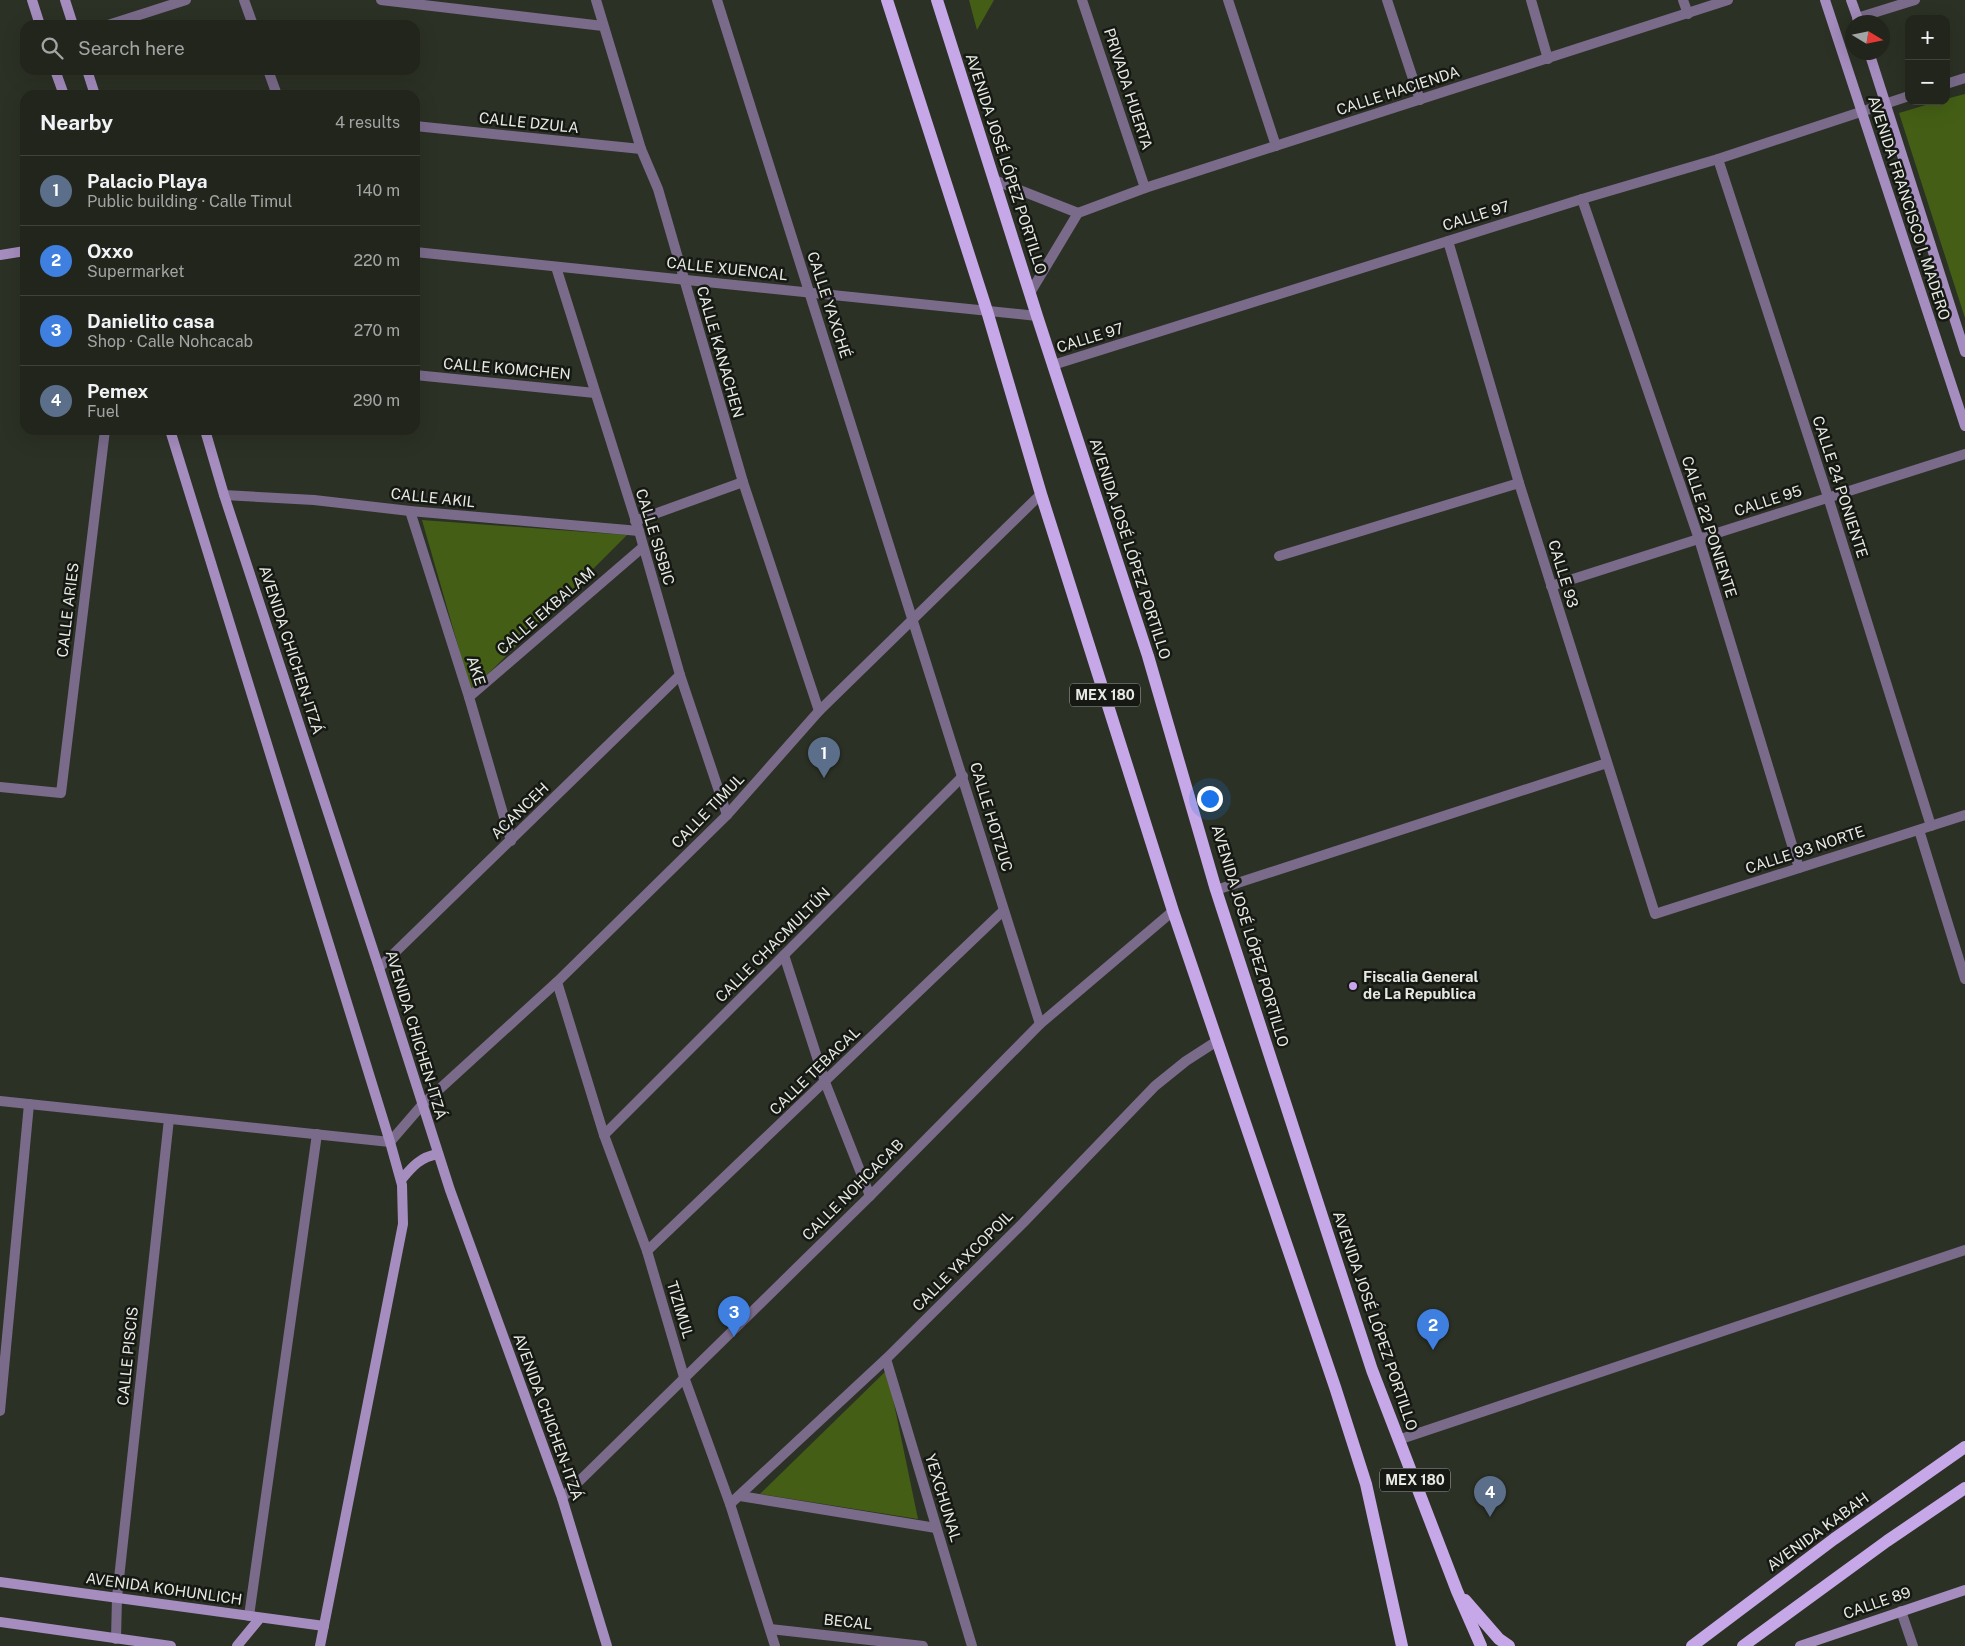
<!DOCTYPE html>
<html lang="en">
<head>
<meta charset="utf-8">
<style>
  :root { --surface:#21251c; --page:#292d25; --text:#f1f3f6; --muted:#a2a5a3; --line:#3e423b; --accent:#8c9099 }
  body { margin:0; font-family:"Public Sans",sans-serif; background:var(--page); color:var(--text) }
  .controls { position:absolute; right:15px; top:15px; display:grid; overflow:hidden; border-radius:10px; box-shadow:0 5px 20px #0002 }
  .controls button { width:45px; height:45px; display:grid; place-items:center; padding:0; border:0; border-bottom:1px solid var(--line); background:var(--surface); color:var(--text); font:25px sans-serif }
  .compass { position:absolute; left:1845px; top:15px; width:45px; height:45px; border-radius:50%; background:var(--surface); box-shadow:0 5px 20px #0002; rotate:100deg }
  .you { position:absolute; left:1209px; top:798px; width:18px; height:18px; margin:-12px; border:4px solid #fff; border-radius:50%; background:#1a73e8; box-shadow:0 0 0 8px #1a73e833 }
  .badge { display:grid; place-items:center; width:32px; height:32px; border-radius:50%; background:var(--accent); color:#fff; font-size:16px; font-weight:700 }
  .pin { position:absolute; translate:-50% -41px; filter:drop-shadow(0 1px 2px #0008) }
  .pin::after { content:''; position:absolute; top:26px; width:18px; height:15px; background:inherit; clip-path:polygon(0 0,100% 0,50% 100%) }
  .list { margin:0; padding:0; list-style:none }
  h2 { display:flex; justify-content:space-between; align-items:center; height:65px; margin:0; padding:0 20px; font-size:21px }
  h2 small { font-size:16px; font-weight:400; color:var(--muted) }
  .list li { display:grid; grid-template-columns:32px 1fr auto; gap:15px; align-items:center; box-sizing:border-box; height:70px; padding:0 20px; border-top:1px solid var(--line) }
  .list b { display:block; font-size:19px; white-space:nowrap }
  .list p { margin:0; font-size:16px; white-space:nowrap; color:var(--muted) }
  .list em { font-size:16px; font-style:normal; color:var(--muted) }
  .icon { flex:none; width:28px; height:28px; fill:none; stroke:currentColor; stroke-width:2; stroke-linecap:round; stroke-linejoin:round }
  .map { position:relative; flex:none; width:1965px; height:1646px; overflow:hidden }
  .search { position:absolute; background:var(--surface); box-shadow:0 5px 20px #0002; left:20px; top:20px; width:400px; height:55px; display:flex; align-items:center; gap:12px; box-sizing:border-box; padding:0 18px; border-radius:15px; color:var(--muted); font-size:19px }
  .panel { position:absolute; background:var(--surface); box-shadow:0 5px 20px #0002; left:20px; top:90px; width:400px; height:345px; border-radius:15px }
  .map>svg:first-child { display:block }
  .green { fill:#445f15 }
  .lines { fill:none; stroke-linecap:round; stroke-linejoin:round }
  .street { stroke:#7a6b8b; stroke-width:10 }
  .secondary { stroke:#a58dbf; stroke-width:10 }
  .primary { stroke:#c6a7e7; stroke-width:12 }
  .poi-dot { fill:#c9a5ee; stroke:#151813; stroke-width:2 }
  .labels { text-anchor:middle; stroke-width:5; stroke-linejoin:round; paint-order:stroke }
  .shield { fill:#151813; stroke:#a7aba4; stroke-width:1 }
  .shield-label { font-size:14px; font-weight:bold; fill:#e6eae2 }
  .street-label { font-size:15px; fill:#e6eae2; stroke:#151813 }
  .poi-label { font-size:15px; font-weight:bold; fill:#e6eae2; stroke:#151813; text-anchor:start }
</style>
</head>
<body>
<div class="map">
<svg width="1965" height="1646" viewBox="0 0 1965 1646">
  <rect width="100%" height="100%" fill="#2c3125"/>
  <g class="green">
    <polygon points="969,0 994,0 977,30"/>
    <polygon points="1965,94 1965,318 1899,113 1939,101 1946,101 1946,99"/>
    <polygon points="422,520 627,535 471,691"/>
    <polygon points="887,1370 918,1519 760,1494"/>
  </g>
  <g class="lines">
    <g class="street">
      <polyline points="244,0 253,25"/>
      <polyline points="381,0 603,26"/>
      <polyline points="596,0 641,149 658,189 743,482 819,711"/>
      <polyline points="717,0 1040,1024"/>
      <polyline points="1082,0 1145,188"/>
      <polyline points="1228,0 1276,146"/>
      <polyline points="1387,0 1420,100"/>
      <polyline points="1531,0 1548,59"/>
      <polyline points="1683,0 1688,14"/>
      <polyline points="1857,18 1915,0"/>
      <polyline points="108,25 186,0"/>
      <polyline points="268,70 277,95"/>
      <polyline points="1946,84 1965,78"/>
      <polyline points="415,126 641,149"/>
      <polyline points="1718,159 1828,497 1931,826"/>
      <polyline points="994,180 1078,213"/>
      <polyline points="1582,199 1699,539 1799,868"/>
      <polyline points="1448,241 1519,483 1655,914 1965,815"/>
      <polyline points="415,252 1037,316"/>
      <polyline points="556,267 639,531 680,675 727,815"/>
      <polyline points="1030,293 1078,213 1145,188 1728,0"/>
      <polyline points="1053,365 1582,199 1718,159 1909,96"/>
      <polyline points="415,375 595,393"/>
      <polyline points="224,495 314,500 410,511 639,531"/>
      <polyline points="410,511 469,697 511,841"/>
      <polyline points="635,521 743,482"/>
      <polyline points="1279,556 1519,483"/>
      <polyline points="1551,586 1965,454"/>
      <polyline points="469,697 643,547"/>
      <polyline points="0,787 61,793 105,430"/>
      <polyline points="1919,830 1965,979"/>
      <polyline points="1216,890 1607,763"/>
      <polyline points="784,955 825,1082 870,1196"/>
      <polyline points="379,968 680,675"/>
      <polyline points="557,982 604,1135 647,1251 684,1377 730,1504 775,1646"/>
      <polyline points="0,1101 390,1142 422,1105 557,982 727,815 819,711 1041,494"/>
      <polyline points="604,1135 963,776"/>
      <polyline points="647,1251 1003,911"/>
      <polyline points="886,1359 972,1646"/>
      <polyline points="0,1411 29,1104"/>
      <polyline points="1398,1440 1965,1250"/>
      <polyline points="740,1496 936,1528"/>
      <polyline points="562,1498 870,1196 1040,1024 1173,911"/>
      <polyline points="730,1504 886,1359 1023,1223 1155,1086 1186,1061 1217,1041"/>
      <polyline points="1901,1611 1913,1646"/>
      <polyline points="249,1616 317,1134"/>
      <polyline points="770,1629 923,1646"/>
      <polyline points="116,1639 117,1597 169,1119"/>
    </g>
    <g class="secondary">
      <polyline points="32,0 40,25"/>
      <polyline points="65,0 73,25"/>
      <polyline points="1825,0 1965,426"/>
      <polyline points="1851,0 1859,22"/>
      <polyline points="1869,52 1965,352"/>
      <polyline points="55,70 64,95"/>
      <polyline points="87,70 95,95"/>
      <polyline points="0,255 25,251"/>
      <polyline points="170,430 390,1142 402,1185 403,1224 320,1646"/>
      <polyline points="205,430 224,495 379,968 450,1190 562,1498 607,1646"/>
      <path d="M 401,1180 C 412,1167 420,1157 438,1154"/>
      <polyline points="0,1582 324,1626"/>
      <polyline points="0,1622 171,1646"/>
      <polyline points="237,1646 260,1618"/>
      <polyline points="1800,1646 1965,1590"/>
    </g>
    <g class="primary">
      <polyline points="887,0 987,311 1041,494 1173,911 1335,1387 1366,1484 1402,1646"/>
      <polyline points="937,0 1037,316 1148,656 1216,890 1372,1370 1457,1591 1481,1646"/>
      <polyline points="1465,1600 1499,1639 1509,1646"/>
      <polyline points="1692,1646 1834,1539 1965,1447"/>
      <polyline points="1743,1646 1887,1541 1965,1488"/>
    </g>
  </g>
  <circle class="poi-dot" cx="1353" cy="986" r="5"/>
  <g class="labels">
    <g class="shield">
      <rect x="1070" y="683.5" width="70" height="23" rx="4"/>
      <rect x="1380" y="1468.5" width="70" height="23" rx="4"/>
    </g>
    <g class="shield-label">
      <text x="1105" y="700">MEX 180</text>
      <text x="1415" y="1485">MEX 180</text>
    </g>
    <g class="street-label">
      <text transform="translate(1128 89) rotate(72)" y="5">PRIVADA HUERTA</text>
      <text transform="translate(1398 91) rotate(-18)" y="5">CALLE HACIENDA</text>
      <text transform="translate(529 123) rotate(6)" y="5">CALLE DZULA</text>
      <text transform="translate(1006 164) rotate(72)" y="5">AVENIDA JOSÉ LÓPEZ PORTILLO</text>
      <text transform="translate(1909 208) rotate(72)" y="5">AVENIDA FRANCISCO I. MADERO</text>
      <text transform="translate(1476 216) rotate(-17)" y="5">CALLE 97</text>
      <text transform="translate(727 269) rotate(6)" y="5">CALLE XUENCAL</text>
      <text transform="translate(829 305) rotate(72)" y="5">CALLE YAXCHÉ</text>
      <text transform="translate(1090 338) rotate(-17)" y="5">CALLE 97</text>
      <text transform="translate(720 352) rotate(74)" y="5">CALLE KANACHEN</text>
      <text transform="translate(507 369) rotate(5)" y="5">CALLE KOMCHEN</text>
      <text transform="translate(1840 487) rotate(72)" y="5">CALLE 24 PONIENTE</text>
      <text transform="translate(433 498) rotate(6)" y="5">CALLE AKIL</text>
      <text transform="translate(1768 501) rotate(-18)" y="5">CALLE 95</text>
      <text transform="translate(1709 527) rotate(72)" y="5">CALLE 22 PONIENTE</text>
      <text transform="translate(655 537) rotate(73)" y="5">CALLE SISBIC</text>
      <text transform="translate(1130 549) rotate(72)" y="5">AVENIDA JOSÉ LÓPEZ PORTILLO</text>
      <text transform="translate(1563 574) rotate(73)" y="5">CALLE 93</text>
      <text transform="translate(68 610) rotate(-83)" y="5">CALLE ARIES</text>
      <text transform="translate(546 611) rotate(-41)" y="5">CALLE EKBALAM</text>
      <text transform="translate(291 650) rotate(72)" y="5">AVENIDA CHICHEN-ITZÁ</text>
      <text transform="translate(476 671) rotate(72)" y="5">AKE</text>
      <text transform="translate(520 811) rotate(-44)" y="5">ACANCEH</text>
      <text transform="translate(708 811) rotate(-46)" y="5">CALLE TIMUL</text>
      <text transform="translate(991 817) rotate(73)" y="5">CALLE HOTZUC</text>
      <text transform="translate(1805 850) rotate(-18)" y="5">CALLE 93 NORTE</text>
      <text transform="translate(1250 936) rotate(73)" y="5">AVENIDA JOSÉ LÓPEZ PORTILLO</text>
      <text transform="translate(773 945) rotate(-45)" y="5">CALLE CHACMULTÚN</text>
      <text transform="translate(416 1035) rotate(73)" y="5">AVENIDA CHICHEN-ITZÁ</text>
      <text transform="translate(815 1071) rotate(-44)" y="5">CALLE TEBACAL</text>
      <text transform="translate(853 1190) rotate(-45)" y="5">CALLE NOHCACAB</text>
      <text transform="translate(963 1261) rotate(-45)" y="5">CALLE YAXCOPOIL</text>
      <text transform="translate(680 1310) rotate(73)" y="5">TIZIMUL</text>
      <text transform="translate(1375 1321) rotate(71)" y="5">AVENIDA JOSÉ LÓPEZ PORTILLO</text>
      <text transform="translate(128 1356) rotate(-84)" y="5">CALLE PISCIS</text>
      <text transform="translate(548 1417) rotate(70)" y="5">AVENIDA CHICHEN-ITZÁ</text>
      <text transform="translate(943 1498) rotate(73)" y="5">YEXCHUNAL</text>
      <text transform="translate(1818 1532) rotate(-36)" y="5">AVENIDA KABAH</text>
      <text transform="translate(164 1589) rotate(8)" y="5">AVENIDA KOHUNLICH</text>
      <text transform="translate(1877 1603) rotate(-19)" y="5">CALLE 89</text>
      <text transform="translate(848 1622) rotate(6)" y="5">BECAL</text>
    </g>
    <g class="poi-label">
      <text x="1363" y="982">Fiscalia General<tspan x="1363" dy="17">de La Republica</tspan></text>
    </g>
  </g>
</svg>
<div class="controls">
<button>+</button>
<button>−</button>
</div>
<svg class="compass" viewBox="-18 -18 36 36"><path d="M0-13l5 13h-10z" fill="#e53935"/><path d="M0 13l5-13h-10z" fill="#a2a5a3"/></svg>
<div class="you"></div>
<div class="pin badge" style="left:824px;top:778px;background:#5c6f8a">1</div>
<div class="pin badge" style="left:1433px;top:1350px;background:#3f7fe0">2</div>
<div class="pin badge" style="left:734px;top:1337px;background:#3f7fe0">3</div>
<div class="pin badge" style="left:1490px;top:1517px;background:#5c6f8a">4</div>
<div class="search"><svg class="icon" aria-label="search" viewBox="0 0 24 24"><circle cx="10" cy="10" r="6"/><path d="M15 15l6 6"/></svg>Search here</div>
<section class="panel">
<h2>Nearby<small>4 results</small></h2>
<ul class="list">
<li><span class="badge" style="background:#5c6f8a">1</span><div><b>Palacio Playa</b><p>Public building · Calle Timul</p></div><em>140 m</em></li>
<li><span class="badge" style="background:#3f7fe0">2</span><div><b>Oxxo</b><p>Supermarket</p></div><em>220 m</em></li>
<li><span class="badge" style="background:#3f7fe0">3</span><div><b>Danielito casa</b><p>Shop · Calle Nohcacab</p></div><em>270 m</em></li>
<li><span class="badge" style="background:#5c6f8a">4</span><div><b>Pemex</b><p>Fuel</p></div><em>290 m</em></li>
</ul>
</section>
</div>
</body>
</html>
